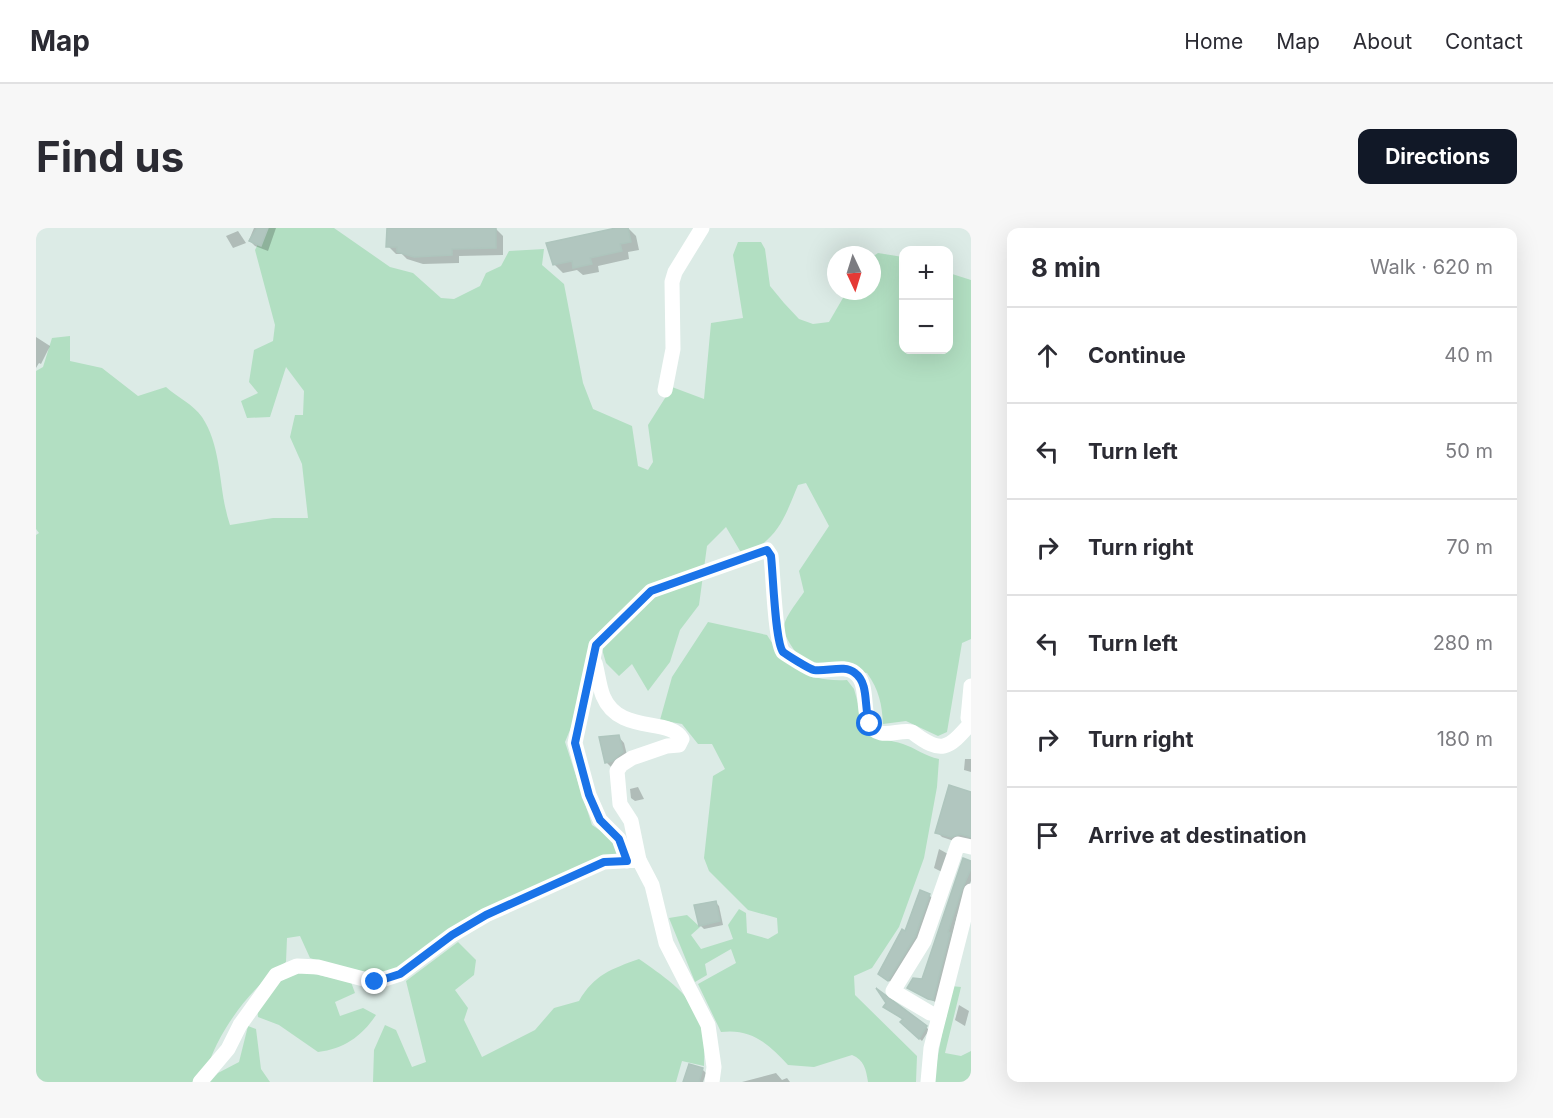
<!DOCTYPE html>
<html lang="en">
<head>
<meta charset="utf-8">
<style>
  :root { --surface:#fff; --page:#f7f7f7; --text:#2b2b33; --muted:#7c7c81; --line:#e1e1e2; --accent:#111827 }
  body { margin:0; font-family:Inter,sans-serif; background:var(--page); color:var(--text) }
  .controls { position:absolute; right:18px; top:18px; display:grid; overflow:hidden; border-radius:12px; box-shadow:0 6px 24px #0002 }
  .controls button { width:54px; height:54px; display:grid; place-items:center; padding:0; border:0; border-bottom:2px solid var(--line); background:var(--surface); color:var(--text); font:30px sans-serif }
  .compass { position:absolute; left:791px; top:18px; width:54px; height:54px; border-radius:50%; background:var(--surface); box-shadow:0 6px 24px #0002; rotate:176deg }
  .stop { position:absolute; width:18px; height:18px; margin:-14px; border:4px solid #1a73e8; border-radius:50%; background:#fff }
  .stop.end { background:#1a73e8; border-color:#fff; box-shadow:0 2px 6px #0008 }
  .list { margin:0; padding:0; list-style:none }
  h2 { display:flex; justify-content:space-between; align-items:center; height:78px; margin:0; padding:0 24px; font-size:26px }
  h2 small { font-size:20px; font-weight:400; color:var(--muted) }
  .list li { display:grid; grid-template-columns:39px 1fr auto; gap:18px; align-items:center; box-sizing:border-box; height:96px; padding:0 24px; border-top:2px solid var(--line) }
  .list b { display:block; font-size:22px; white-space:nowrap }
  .list em { font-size:20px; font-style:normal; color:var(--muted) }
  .icon { flex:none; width:33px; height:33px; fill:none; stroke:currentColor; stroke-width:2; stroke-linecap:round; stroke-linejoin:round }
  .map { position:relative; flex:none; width:935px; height:854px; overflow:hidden; border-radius:12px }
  header { display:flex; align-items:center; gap:36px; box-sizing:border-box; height:84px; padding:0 30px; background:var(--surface); border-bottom:2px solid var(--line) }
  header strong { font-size:28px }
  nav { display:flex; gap:33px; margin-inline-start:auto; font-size:21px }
  .intro { display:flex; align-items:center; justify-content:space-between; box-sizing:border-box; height:144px; padding:0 36px }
  h1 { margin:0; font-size:42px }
  .button { padding:15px 27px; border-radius:12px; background:var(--accent); color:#fff; font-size:21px; font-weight:700 }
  main { display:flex; gap:36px; padding:0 36px }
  aside { flex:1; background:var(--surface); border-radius:12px; box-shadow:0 6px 24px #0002 }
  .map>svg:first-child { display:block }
  .green { fill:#b2dfc2 }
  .shadow { fill:#0003 }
  .building { fill:#b1c6bf; stroke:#aec5bd; stroke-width:1.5 }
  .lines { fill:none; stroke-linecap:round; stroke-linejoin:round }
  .minor { stroke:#fff; stroke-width:15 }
  .route { stroke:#1a73e8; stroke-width:8 }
</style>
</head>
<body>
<header>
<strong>Map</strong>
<nav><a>Home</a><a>Map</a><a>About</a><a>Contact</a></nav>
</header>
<div class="intro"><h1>Find us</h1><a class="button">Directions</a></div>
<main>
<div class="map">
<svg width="935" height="854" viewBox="0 0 935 854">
  <rect width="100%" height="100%" fill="#dcebe6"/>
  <g class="green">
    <path d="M 230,0 L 298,0 L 354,39 L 377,45 L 405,70 L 418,71 L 444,58 L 450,45 L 465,38 L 473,23 L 508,21 L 506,37 L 528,56 L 547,155 L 557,181 L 596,198 L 602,238 L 612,242 L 617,234 L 612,197 L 636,159 L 668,171 L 675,95 L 707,90 L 697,27 L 702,14 L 725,14 L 729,21 L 734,58 L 748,75 L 763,91 L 777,96 L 793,94 L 811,63 L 836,63 L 836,29 L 842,25 L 867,29 L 867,122 L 912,122 L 913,45 L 935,52 L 935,411 L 926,415 L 911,504 L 902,508 L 870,493 L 847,496 C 846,476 843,462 831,445 L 768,436 C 741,398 742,401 768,364 L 763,343 L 793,298 L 770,255 L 762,257 C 748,291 742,311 707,328 L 690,299 L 671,318 L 663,377 L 644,402 L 634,434 L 612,463 L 596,436 L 583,448 L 570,435 L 563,411 L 543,480 L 529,514 L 556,597 L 577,611 L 582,626 L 484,665 L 364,742 L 337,750 L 274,730 L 264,708 L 251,710 L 250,734 C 222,755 197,784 181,816 C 172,834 174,840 157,854 L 0,854 L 0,307 L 3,305 L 0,301 L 0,143 L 7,139 L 16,110 L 34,108 L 34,133 L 66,140 L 102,168 L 130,159 C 141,169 158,177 166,189 C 187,221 182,262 194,297 L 237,290 L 272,290 L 266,236 L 254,209 L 259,187 L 267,187 L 268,163 L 250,139 L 234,189 L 211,190 L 205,173 L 222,165 L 213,154 L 218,122 L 237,113 L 239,97 L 219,22 Z"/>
    <path d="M 672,394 L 731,407 C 751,440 772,454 811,452 L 818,461 L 830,504 C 843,511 854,512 867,516 C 879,520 889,528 903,531 L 901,559 L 888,630 L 863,699 L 836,740 L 818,748 L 819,767 L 881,828 L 880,854 L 832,854 C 830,841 828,832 816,827 L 778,839 L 752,837 C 733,816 715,800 685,804 L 662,756 L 700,735 L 695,721 L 669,736 L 671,747 L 659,754 L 633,690 L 651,687 L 664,699 L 655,707 L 665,721 L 697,711 L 692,697 L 703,681 L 710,685 L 711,705 L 732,711 L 742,705 L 741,690 L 712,682 L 673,643 L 668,630 L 677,548 L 689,541 L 676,516 L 662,516 L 646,496 L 624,492 L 636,449 Z"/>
    <path d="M 422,714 L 440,732 L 438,747 L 419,762 L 432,780 L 428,792 L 446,829 L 499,802 L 518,780 L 543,773 C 558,747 575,741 603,731 C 627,748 659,768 667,800 C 670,811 668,826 668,838 L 646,833 L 640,854 L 337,854 L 338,822 L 349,797 L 360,802 L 376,839 L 390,834 L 370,753 Z"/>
    <path d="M 262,745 L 273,745 L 315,754 L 319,765 L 299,774 L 304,788 L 327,780 L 340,787 C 326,808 308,821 282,824 L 243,797 L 222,789 L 221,778 L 249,748 Z"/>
    <polygon points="915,758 925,759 909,825 925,828 935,823 935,854 897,854"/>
    <polygon points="212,798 220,801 225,841 234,854 174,854 182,845 203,834"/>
  </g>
  <g class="shadow">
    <polygon points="218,0 240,0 232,23 219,18 213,12"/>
    <polygon points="352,0 459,0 467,8 467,27 423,28 423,35 387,36 371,31 366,26 360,26 352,18"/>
    <polygon points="588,0 592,0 600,8 603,22 592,24 593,31 562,38 563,44 547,47 541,42 527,45 518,36"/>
    <polygon points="202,3 210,15 197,20 190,8"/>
    <polygon points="0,109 14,118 5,136 3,135 0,140"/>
    <polygon points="582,508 588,515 592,531 576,540 570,534"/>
    <polygon points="929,531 935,531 935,544 928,542"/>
    <polygon points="602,559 608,571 599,573 595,570 594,561"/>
    <polygon points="935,565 935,613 921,614 906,609 901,604"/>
    <polygon points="903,621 912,626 906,644 898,640"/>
    <polygon points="935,634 935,653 921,688 901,775 872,759 887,753"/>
    <polygon points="893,667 897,671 883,713 856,755 848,749 869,705"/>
    <polygon points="679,674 683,678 687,697 668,701 664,697"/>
    <polygon points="923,777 933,783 929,798 919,792"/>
    <polygon points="852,782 890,799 893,802 886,813 866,794 868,792"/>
    <polygon points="666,841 670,845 667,854 649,854"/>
    <polygon points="740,845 746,852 751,850 754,854 706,854"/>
  </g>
  <g class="building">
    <polygon points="221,0 232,0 225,18 213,13"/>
    <polygon points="460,0 460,20 416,21 416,27 378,29 361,24 361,19 350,19 351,0"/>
    <polygon points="580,0 592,0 595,14 584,16 586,23 554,30 556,36 537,40 536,33 517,37 510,15"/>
    <polygon points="583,507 587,524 576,533 569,535 563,509"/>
    <polygon points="913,557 935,564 935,609 924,606 915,609 899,605"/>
    <polygon points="927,630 935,633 935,641 926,661 912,704 914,705 897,772 892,771 871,760 877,750 886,751"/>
    <polygon points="884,662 894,666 879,709 852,753 842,746 866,701 869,703"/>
    <polygon points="680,673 684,693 663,698 658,677"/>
    <polygon points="840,760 891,798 883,811 864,794 867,791 847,779 850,775"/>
    <polygon points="653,836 667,840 663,854 647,854"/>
  </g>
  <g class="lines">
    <g class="minor">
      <polyline points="629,162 637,121 636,54 639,44 666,0"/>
      <path d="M 559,435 C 562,446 563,458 567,468 C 583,507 634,489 646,511 L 643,517 L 631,518 L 596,530 L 585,537 L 581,543 L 584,576 L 595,593 L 603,632"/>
      <polyline points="935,458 932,490 935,495"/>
      <path d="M 591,633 L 583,611 L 564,592 L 553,567 L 539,515 L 560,417 L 615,363 L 731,322 L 735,328 C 737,344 739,413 747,424 C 751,427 773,441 778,442 C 791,444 809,436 819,445 C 837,458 820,499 845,505 C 854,507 866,502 876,504 C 906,527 912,521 935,495"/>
      <polyline points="903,787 894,785 857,763 888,713 922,616 935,619"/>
      <polyline points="164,854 192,821 204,797 240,747 261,738 282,739 339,754 364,746 416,707 450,687 568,634 603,632 616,657 630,715 672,797 678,839 676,854"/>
      <polyline points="892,854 895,820 935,663"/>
    </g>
  </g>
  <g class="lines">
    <path class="route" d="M 339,754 L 364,746 L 416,707 L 450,687 L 568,634 L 591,633 L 583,611 L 564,592 L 553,567 L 539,515 L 560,417 L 615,363 L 731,322 L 735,328 C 737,344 739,414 747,424 C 751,427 773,441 778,442 C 791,444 809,436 819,445 C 834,456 827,481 834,496"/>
  </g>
</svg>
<div class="controls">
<button>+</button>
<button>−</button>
</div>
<svg class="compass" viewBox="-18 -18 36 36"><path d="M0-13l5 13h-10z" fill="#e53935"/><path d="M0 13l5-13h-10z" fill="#7c7c81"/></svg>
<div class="stop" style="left:834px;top:496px"></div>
<div class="stop end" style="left:339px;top:754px"></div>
</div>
<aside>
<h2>8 min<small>Walk · 620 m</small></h2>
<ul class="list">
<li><svg class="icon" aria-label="ahead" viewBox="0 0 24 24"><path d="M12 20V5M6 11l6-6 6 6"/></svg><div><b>Continue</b></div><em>40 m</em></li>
<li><svg class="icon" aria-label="left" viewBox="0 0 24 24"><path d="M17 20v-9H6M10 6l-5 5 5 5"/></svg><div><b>Turn left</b></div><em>50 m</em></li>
<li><svg class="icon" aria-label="right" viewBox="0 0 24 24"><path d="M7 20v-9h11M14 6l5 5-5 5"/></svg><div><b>Turn right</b></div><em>70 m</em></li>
<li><svg class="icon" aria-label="left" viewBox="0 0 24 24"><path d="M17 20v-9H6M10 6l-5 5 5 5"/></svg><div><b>Turn left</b></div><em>280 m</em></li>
<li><svg class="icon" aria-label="right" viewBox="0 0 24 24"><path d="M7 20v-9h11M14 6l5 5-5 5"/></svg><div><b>Turn right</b></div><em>180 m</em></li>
<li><svg class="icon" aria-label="arrive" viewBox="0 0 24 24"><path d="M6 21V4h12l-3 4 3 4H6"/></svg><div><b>Arrive at destination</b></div></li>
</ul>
</aside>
</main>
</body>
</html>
